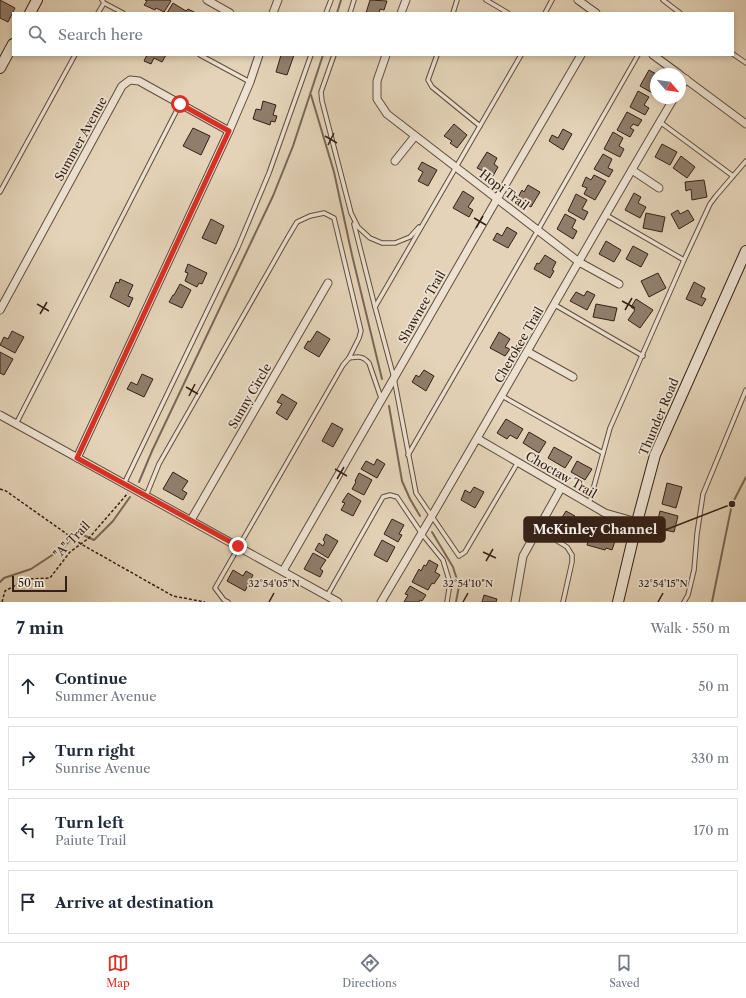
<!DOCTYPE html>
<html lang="en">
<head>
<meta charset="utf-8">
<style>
  :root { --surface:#fff; --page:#f2f2f3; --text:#1f2937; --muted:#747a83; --line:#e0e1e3; --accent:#d93025 }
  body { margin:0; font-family:"Libre Caslon Text",serif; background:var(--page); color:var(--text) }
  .compass { position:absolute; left:650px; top:68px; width:36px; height:36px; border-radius:50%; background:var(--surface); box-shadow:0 2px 6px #0003; rotate:119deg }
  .scale { position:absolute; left:12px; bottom:10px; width:55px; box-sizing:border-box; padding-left:4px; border:2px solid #342017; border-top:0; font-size:11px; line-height:14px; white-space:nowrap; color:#342017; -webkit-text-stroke:3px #ede2d1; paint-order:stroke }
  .stop { position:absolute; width:12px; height:12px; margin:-9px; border:3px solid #d93025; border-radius:50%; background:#fff }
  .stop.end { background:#d93025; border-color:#fff; box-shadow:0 1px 4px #0008 }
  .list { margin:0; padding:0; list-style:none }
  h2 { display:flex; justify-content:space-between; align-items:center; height:52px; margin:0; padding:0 16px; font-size:17px }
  h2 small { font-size:13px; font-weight:400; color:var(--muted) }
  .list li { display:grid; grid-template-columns:26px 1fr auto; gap:12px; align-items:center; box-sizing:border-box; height:64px; margin:0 8px 8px; padding:0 8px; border:1px solid var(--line); border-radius:0px }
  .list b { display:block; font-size:15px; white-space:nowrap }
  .list p { margin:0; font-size:13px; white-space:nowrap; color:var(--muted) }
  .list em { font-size:13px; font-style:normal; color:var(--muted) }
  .icon { flex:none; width:22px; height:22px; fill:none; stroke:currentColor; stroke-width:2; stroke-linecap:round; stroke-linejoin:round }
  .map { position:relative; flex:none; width:746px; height:602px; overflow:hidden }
  .search { position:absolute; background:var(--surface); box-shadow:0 2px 6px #0003; left:12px; right:12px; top:12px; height:44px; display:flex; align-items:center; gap:10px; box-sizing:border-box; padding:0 14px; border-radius:0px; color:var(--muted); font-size:15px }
  .sheet { height:340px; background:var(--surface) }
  nav { display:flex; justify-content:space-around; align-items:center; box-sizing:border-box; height:56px; border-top:1px solid var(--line); background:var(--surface); font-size:11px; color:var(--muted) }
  nav a { display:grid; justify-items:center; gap:2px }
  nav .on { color:var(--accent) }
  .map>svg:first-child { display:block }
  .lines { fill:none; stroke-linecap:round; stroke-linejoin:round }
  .stream { stroke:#7a6757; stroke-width:2 }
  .building { fill:#907d6b; stroke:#342017 }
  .lane-casing { stroke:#604d3f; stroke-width:5.5 }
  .street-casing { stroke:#604d3f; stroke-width:9 }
  .secondary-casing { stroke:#342017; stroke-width:12 }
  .path { stroke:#342017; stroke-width:1.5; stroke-dasharray:3 2; stroke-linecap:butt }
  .lane { stroke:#ede2d1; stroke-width:3.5 }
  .street { stroke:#ede2d1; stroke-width:7 }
  .secondary { stroke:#ede2d1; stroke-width:10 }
  .route { stroke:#d93025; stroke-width:5 }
  .ticks { fill:none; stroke:#342017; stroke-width:1.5 }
  .labels { text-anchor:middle; stroke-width:3.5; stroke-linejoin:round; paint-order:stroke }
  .street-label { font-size:12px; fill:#342017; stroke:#ede2d1 }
  .ticks-label { font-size:10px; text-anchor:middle; fill:#342017; stroke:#ede2d1; stroke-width:3.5; stroke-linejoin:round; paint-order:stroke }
  .leader { fill:none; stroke:#342017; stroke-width:1.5 }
  .callout-dot { fill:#342017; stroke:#ede2d1; stroke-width:1.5 }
  .callout { fill:#342017; stroke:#342017; stroke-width:1.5 }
  .callout-label { font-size:13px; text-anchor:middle; font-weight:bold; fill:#fff }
</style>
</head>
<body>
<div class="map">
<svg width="746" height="602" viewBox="0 0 746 602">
  <rect width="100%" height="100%" fill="#e4d3b8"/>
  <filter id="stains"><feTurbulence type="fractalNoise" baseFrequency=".005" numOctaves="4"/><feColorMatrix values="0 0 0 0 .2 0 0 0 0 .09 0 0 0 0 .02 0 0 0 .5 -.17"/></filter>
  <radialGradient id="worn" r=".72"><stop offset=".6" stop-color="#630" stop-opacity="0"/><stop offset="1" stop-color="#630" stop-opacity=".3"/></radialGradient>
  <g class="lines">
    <g class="stream">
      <polyline points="337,13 341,0"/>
      <polyline points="311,95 334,172 352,255 382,379"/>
      <polyline points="389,406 402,481 410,499 420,516"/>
      <polyline points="139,482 152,451 273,196 293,146 323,55"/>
      <polyline points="432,532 453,567 459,586 456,602"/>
      <polyline points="0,582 4,578 31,569 63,548 77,532 94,540 113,521 130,497"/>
      <polyline points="712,602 732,504 746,477"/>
    </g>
  </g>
  <g class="building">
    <polygon points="0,0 15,8 8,22 0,18"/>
    <polygon points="145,0 169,0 171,1 164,12 156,8 155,10 144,5 147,1"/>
    <polygon points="370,0 387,1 384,10 380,9 379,13 366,13"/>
    <polygon points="173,3 186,11 188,9 196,13 167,13"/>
    <polygon points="147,55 166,55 162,62 154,58 151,64 144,61"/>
    <polygon points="281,55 294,55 287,75 276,72"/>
    <polygon points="649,70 656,74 656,95 640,86"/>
    <polygon points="638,91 649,97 644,105 649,108 645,115 630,107"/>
    <polygon points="263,101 276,105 273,115 277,116 275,122 271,121 270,125 253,119 256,109 261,110"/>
    <polygon points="627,112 642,120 638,126 633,124 630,128 634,130 630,137 617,130"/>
    <polygon points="454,124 467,135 457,148 450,143 452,141 444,136"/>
    <polygon points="193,128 210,136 201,155 183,146"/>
    <polygon points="563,129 572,134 563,150 549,141 552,135 558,138"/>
    <polygon points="613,132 623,138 619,146 624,149 620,157 604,149"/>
    <polygon points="662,144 677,152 670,165 655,157"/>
    <polygon points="487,152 497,158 494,164 498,167 493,176 477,168"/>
    <polygon points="603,154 612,159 608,168 613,170 609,177 594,169"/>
    <polygon points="681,156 695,167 687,178 673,168"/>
    <polygon points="422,162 437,170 428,186 418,181 423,172 418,169"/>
    <polygon points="594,175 606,181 595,200 584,194 587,188 582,186 586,177 591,180"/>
    <polygon points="704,180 707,197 692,200 691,189 686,191 685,182"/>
    <polygon points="528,185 540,192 531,207 517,199 522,190 524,192"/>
    <polygon points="463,191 474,198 468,207 473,210 469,217 453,208"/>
    <polygon points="634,193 641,197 638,203 646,207 640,218 625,210"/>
    <polygon points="576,194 587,200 582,209 588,212 584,220 568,211"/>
    <polygon points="678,210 680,214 688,210 694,220 679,229 671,214"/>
    <polygon points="646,213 665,217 662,232 643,228"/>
    <polygon points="565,214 576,220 572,228 577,231 573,239 557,229"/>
    <polygon points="211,219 224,226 216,244 202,238"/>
    <polygon points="507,227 517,233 508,248 493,240 497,233 502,236"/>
    <polygon points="606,241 621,250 614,262 599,254"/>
    <polygon points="633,246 648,254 641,267 626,259"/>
    <polygon points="545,255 556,262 552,270 554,271 550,278 534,269 537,263 539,264"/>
    <polygon points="188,264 207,273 202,284 199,283 197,287 185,281 188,273 185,272"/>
    <polygon points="658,273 666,288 649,297 641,281"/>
    <polygon points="120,279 133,285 128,296 133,298 129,307 110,297 116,282 119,283"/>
    <polygon points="694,282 705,288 701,297 706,299 702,306 686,299"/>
    <polygon points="180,284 191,290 182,308 169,302 173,295 174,295"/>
    <polygon points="587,291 595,295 587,310 570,301 576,292 584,296"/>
    <polygon points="636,299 653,310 640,328 628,320 635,310 631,307"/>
    <polygon points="596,304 617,308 614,321 593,317"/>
    <polygon points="12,331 24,337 15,353 0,345 4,337 8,339"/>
    <polygon points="317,331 330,339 319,357 304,348 308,341 310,342"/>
    <polygon points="499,332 510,339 505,347 510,349 505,356 490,348"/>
    <polygon points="0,352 13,359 4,375 0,373"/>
    <polygon points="424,370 434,376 426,391 412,382 416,375 419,377"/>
    <polygon points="142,374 153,379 144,397 127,389 131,382 137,385"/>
    <polygon points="282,394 297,403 287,420 276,413 282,404 277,402"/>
    <polygon points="506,419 523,429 517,439 510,435 507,439 497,433"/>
    <polygon points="332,423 343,429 333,447 322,441"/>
    <polygon points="529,432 546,442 539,453 523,443"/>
    <polygon points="554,447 572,457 565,468 548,458"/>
    <polygon points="377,459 385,464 377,478 361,469 366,461 374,465"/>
    <polygon points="577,461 592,469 585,480 571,472"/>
    <polygon points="173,472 188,481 182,490 187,493 183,500 163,489"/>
    <polygon points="359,473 372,480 364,495 352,489 356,482 355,481"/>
    <polygon points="667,483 682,487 676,508 662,504"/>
    <polygon points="474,487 484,492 475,508 461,500 465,490 470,493"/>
    <polygon points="348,493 361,501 353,516 341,510 345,503 342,502"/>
    <polygon points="566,511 575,516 573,518 580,523 577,527 581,529 575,539 568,536 571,531 558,524"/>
    <polygon points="660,511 678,516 674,532 656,528"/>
    <polygon points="392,519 404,525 399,534 402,535 398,542 384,534"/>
    <polygon points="326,534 338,541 328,558 315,550 319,543 323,546 325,542 323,540"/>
    <polygon points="590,534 615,541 612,550 606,548 605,550 587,545"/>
    <polygon points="382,540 395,547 387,562 374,555"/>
    <polygon points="313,553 326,560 320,569 323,571 320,577 304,569"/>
    <polygon points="429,560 438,565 435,572 440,575 434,584 432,583 428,590 412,582 419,569 421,571 424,565 426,566"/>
    <polygon points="233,570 243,576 246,571 253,575 245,591 227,581"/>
    <polygon points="410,586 426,595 422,601 420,600 419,602 404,602 408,595 405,594"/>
    <polygon points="484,595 497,599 496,602 482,602"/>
  </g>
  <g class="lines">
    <g class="lane-casing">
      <g id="lane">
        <polyline points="102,0 104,3 123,13"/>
        <polyline points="486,0 508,13"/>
        <polyline points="663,0 680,13"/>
        <polyline points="98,13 104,3"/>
        <polyline points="326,13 331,0"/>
        <polyline points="350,13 354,0"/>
        <polyline points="453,13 457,0"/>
        <polyline points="545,13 552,0"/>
        <polyline points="733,54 746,63"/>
        <polyline points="200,55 250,82"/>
        <polyline points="334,55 321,92 322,101 351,213 358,227 370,238 382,243 395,243 410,237 419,227"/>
        <polyline points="437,55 428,80 432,87 480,126"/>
        <polyline points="660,122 733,176"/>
        <polyline points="0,192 75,55"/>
        <polyline points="606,215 684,260"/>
        <polyline points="354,224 375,307"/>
        <polyline points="555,305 643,356"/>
        <polyline points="502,396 603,453"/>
        <polyline points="16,424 180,104"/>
        <polyline points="408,455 538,230 638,55"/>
        <polyline points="518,462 465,552 459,556 416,493 394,378 375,307 521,55"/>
        <polyline points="124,484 238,247 269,173 311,55"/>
        <polyline points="146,496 159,464 288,237 297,222 310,216 324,213 334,218 361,331 359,338 349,358"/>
        <polyline points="589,504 610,428 684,260 710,204 716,196 746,161"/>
        <polyline points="538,529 567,547 572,555 572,562 563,602"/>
        <polyline points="327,596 383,497 390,495 397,497 422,534 443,560 450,583 447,602"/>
        <path d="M 228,602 L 224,600 L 215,588 L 343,365 L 349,358 C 358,357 362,355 369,363 L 381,398"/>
        <polyline points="684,602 688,595 694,570 697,534 703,494 746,390"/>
      </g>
    </g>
    <g class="street-casing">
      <g id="street">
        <polyline points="207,0 230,13"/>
        <polyline points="578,0 596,13"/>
        <polyline points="273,13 278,0"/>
        <polyline points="401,13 406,0"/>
        <polyline points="386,55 377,81 377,99 387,114 579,262 619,284"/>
        <polyline points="653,55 679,74"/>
        <polyline points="680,75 746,124"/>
        <polyline points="680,88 686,79"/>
        <polyline points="395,161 415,136"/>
        <polyline points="632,170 659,188"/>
        <polyline points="0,310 122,86 130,80 139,81 229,131"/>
        <polyline points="528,352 573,377"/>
        <polyline points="0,415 338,602"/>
        <polyline points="478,439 605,513 637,522"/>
        <polyline points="77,458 229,131 250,82 259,55"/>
        <polyline points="191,520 328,283"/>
        <polyline points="283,571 497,199 581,55"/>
        <path d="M 381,602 C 481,435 575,265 674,98"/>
        <polyline points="515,602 523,556 561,488"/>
      </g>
    </g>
    <g class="secondary-casing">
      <g id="secondary">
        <polyline points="30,13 37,0"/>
        <polyline points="0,68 13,44"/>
        <polyline points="618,602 637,522 655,455 746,251"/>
      </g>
    </g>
    <g class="path">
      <polyline points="0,489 6,491 81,544 173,596 205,602"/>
      <polyline points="2,602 5,591 27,579 50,578 70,552 89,538 128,493"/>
    </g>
    <use href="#lane" class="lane"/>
    <use href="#street" class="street"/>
    <use href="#secondary" class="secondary"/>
  </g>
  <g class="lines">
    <polyline class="route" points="180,104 229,131 77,458 238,546"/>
  </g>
  <path class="ticks" d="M 325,136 L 337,143M 328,145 L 334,133M 474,218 L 486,225M 476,228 L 483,216M 622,301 L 635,308M 37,304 L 49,311M 625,310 L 632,298M 40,314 L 47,302M 186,387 L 198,394M 189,396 L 195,384M 335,469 L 347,476M 337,479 L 344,467M 483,552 L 496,558M 486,561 L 493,549M 269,602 L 274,593M 463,602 L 468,593M 658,602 L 663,593"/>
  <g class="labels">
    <g class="street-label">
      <text transform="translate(81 139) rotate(-61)" y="4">Summer Avenue</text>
      <text transform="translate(504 190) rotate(37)" y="4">Hopi Trail</text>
      <text transform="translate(422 307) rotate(-60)" y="4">Shawnee Trail</text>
      <text transform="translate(519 345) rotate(-60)" y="4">Cherokee Trail</text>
      <text transform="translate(250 396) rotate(-60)" y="4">Sunny Circle</text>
      <text transform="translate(659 417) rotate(-67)" y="4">Thunder Road</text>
      <text transform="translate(561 475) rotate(30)" y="4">Choctaw Trail</text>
      <text transform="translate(72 540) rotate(-46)" y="4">"A" Trail</text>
    </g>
  </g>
  <g class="ticks-label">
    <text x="274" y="587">32°54'05"N</text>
    <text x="468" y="587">32°54'10"N</text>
    <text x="663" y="587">32°54'15"N</text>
  </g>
  <path class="leader" d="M732 504L665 530"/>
  <circle class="callout-dot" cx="732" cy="504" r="4"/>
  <rect class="callout" x="524" y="517" width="141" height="25" rx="4"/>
  <g class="callout-label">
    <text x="595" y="534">McKinley Channel</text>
  </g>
  <rect width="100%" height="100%" filter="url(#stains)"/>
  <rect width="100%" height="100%" fill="url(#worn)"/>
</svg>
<svg class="compass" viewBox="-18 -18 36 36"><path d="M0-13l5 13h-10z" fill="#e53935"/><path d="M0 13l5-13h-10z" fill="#747a83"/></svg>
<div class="scale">50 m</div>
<div class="stop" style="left:180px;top:104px"></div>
<div class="stop end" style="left:238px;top:546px"></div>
<div class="search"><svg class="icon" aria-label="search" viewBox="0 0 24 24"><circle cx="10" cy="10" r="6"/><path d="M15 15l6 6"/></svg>Search here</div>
</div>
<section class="sheet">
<h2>7 min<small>Walk · 550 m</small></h2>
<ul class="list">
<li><svg class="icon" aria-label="ahead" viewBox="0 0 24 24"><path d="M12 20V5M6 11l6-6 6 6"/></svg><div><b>Continue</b><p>Summer Avenue</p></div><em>50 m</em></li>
<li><svg class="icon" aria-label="right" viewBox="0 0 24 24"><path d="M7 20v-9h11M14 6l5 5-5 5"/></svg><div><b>Turn right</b><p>Sunrise Avenue</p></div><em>330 m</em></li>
<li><svg class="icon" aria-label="left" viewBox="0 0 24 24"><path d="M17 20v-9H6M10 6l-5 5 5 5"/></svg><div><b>Turn left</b><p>Paiute Trail</p></div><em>170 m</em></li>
<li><svg class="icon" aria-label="arrive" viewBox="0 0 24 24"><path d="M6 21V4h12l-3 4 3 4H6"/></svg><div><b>Arrive at destination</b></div></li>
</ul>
</section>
<nav>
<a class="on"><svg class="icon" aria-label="map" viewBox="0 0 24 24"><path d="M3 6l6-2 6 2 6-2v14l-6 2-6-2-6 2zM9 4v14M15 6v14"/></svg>Map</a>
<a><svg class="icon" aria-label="directions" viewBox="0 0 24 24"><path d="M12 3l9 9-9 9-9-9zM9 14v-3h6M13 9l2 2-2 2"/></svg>Directions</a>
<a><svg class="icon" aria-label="saved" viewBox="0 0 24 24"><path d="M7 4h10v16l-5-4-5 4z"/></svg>Saved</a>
</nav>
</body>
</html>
